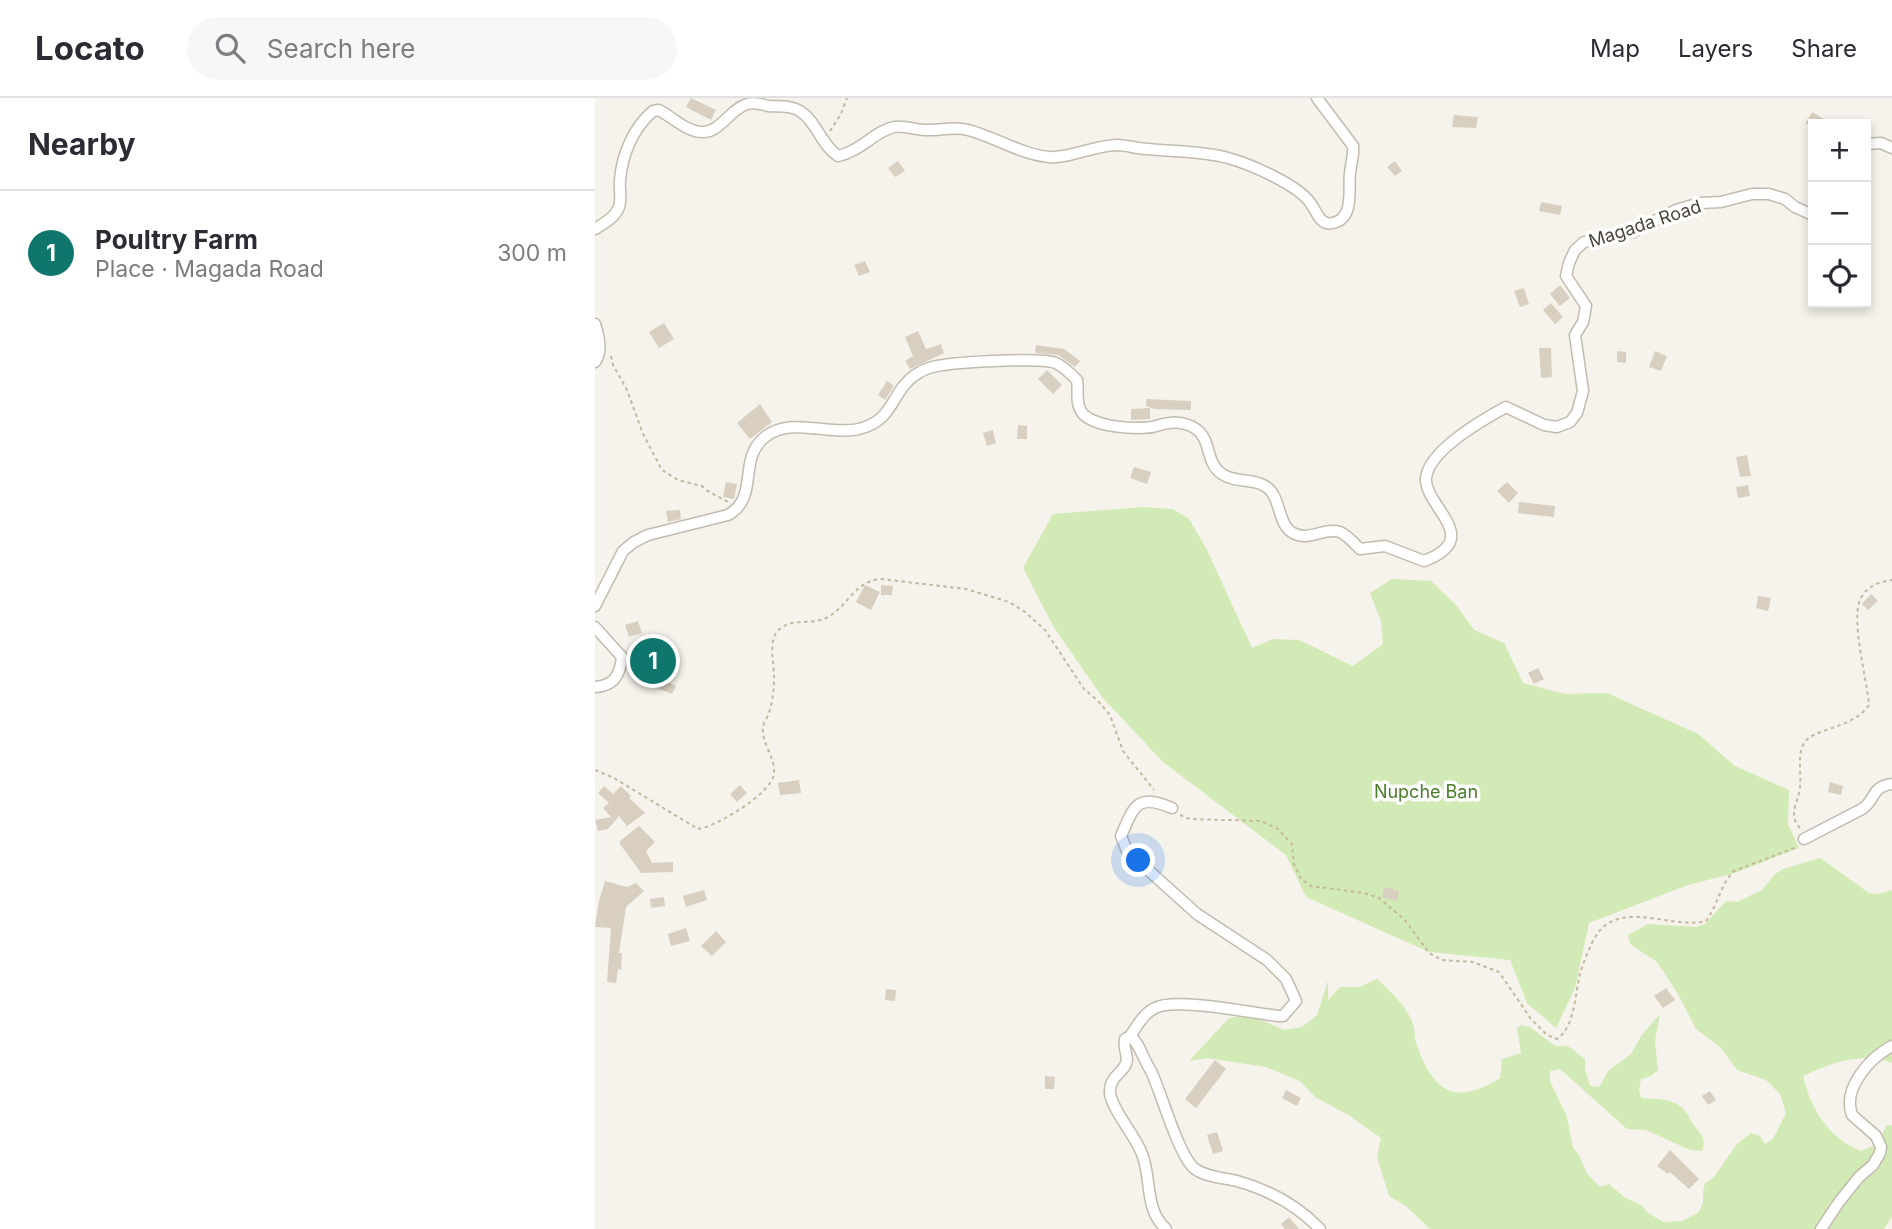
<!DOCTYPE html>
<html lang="en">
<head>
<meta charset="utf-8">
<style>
  :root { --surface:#fff; --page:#f7f7f7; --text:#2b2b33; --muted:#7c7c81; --line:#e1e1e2; --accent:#0f766e }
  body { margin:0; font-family:Inter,sans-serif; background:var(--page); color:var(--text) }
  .controls { position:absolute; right:21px; top:21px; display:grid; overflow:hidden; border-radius:0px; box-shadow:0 4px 10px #0003 }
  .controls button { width:63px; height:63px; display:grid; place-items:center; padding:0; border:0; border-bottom:2px solid var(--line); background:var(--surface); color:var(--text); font:35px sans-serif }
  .you { position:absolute; left:544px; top:763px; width:24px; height:24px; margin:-18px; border:5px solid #fff; border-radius:50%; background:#1a73e8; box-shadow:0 0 0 10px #1a73e833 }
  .badge { display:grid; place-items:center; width:46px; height:46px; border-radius:50%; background:var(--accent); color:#fff; font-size:23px; font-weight:700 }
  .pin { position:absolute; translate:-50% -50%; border:4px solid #fff; box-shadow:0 2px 7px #0006 }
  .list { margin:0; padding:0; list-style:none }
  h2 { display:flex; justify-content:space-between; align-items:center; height:91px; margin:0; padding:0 28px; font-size:30px }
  h2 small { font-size:23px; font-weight:400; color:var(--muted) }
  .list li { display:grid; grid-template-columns:46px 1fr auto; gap:21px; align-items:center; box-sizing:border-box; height:126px; padding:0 28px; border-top:2px solid var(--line) }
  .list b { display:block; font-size:26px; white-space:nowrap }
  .list p { margin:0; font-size:23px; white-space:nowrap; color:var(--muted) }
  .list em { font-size:23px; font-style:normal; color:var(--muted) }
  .icon { flex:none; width:38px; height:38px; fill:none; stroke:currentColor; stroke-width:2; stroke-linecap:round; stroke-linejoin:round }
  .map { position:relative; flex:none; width:1297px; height:1131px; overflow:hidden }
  header { display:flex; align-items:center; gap:42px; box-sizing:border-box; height:98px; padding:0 35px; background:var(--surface); border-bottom:2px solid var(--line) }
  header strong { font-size:33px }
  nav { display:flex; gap:38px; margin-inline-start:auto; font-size:24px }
  .search { width:490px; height:63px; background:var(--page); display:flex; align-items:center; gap:18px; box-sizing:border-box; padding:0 24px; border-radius:38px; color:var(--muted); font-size:26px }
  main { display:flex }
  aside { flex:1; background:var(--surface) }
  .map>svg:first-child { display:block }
  .green { fill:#d2eab5 }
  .building { fill:#d8cfc1 }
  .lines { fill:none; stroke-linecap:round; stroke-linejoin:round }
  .minor-casing { stroke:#c2bbae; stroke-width:13 }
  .path { stroke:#c4b79f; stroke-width:2; stroke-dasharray:3.5 3.5; stroke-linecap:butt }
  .minor { stroke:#fff; stroke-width:10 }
  .labels { text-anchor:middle; stroke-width:7; stroke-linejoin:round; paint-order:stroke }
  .street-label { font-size:18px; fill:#4b4439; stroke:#fff }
  .park-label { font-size:18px; fill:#4a7f2a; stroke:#fff }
</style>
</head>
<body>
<header>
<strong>Locato</strong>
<div class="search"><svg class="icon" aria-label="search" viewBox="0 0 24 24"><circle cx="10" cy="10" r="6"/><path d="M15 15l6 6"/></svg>Search here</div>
<nav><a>Map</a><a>Layers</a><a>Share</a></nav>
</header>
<main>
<aside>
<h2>Nearby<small></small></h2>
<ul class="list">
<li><span class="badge">1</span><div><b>Poultry Farm</b><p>Place · Magada Road</p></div><em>300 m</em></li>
</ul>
</aside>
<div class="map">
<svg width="1297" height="1131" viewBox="0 0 1297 1131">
  <rect width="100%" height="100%" fill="#f6f3ec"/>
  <g class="green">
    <polygon points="548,409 578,411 594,421 611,450 657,550 678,541 704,542 758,568 788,546 786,523 775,495 797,481 836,483 862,508 879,532 909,545 928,585 970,596 1012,595 1103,636 1140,668 1194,692 1193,726 1204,750 1140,775 1093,787 994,825 980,890 961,930 932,905 915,862 834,854 711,799 691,757 568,664 507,599 458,528 428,470 458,416"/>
    <path d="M 1225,760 L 1274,795 L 1284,796 L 1297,792 L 1297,965 C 1266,953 1237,965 1208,978 C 1216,1012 1234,1040 1266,1053 L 1283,1046 L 1291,1028 L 1297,1027 L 1297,1119 L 1289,1131 L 835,1131 L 811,1108 L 794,1098 L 782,1059 L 786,1040 L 755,1018 L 720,999 L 705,983 L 671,969 L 612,960 L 594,963 L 634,920 L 655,917 L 689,932 L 707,929 L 722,917 L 733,883 L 733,902 L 745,889 L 764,889 L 782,881 C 794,892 810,907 817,923 C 820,930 819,938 821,945 C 838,993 858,1009 905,980 L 907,961 L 926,955 L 922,930 L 926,927 L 935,929 L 960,948 L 973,948 L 990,961 L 990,971 L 995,988 L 1004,989 L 1014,972 L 1036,956 L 1046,938 L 1065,916 L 1060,943 L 1063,972 L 1056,978 L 1046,981 L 1044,991 L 1046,1000 C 1060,1001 1078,1000 1088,1011 C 1093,1015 1094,1020 1097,1025 C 1105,1035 1112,1040 1107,1053 L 1095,1052 L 1051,1032 L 1032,1031 L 965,971 L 955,973 L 955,983 L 972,1019 L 978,1050 L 984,1057 L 992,1076 L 1005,1089 L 1014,1086 L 1029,1099 L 1046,1107 L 1053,1115 L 1069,1124 L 1087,1123 L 1104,1114 L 1108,1105 L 1108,1094 L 1110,1085 L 1119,1079 L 1141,1047 L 1156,1035 L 1165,1038 L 1170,1046 L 1178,1041 L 1191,1015 L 1185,996 L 1171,982 L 1142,972 L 1125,949 L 1101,931 L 1083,896 L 1062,864 L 1035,846 L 1033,837 L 1053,826 L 1102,829 L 1111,825 L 1131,803 L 1142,804 L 1167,792 L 1180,776 L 1188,771 Z"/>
  </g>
  <g class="building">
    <polygon points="96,0 121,12 116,22 91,9"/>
    <polygon points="1217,14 1237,26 1210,26"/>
    <polygon points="859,17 883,19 881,30 857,29"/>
    <polygon points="303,63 310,73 300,79 293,70"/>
    <polygon points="800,63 807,73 800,78 792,69"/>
    <polygon points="946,104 967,108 965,117 944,113"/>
    <polygon points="270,163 275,174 264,178 259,167"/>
    <polygon points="965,187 975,200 965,208 955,196"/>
    <polygon points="929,190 934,206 925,209 919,193"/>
    <polygon points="956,205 968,219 960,226 948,212"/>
    <polygon points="69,225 79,241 64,250 54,234"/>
    <polygon points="323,233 331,251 346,246 349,255 315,271 310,263 318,258 310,239"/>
    <polygon points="441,247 469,251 485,263 480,269 463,257 440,255"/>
    <polygon points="944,250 956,250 957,279 946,280"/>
    <polygon points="1022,253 1031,254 1031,265 1022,264"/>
    <polygon points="1060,253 1072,258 1066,273 1054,269"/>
    <polygon points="452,272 467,287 458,296 443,281"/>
    <polygon points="292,283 299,288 290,302 283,297"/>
    <polygon points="551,301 596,303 596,312 559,311 551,308"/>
    <polygon points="165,306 177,324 155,341 142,325"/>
    <polygon points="555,310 555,321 536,322 536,311"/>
    <polygon points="423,327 432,328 432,341 422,341"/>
    <polygon points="398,332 401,345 392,348 388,335"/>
    <polygon points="1152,357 1156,378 1145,379 1141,359"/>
    <polygon points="539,369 556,374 552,386 535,380"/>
    <polygon points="131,384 142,386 139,401 128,399"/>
    <polygon points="912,384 923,395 914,405 902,393"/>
    <polygon points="1153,387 1155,398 1143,400 1141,389"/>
    <polygon points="924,404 960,408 959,419 923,415"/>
    <polygon points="85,412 86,421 73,424 71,413"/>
    <polygon points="270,487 285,494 276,512 261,504"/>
    <polygon points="286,487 298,488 297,497 286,497"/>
    <polygon points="1276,496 1283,503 1273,512 1267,506"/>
    <polygon points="1163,498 1176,500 1173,513 1161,510"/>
    <polygon points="43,523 47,535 34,539 30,527"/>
    <polygon points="57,539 71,583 81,588 77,596 59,589 44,543"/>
    <polygon points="943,570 949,581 939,586 933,575"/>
    <polygon points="204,682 206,695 185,697 183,685"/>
    <polygon points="1235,684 1248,688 1246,697 1233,694"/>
    <polygon points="145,687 152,695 142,704 135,696"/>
    <polygon points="9,688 18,696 26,688 36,698 34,700 50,715 32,728 24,718 13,731 3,733 0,722 16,719 8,710 14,705 3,695"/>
    <polygon points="44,728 60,744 51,753 57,765 78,764 78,774 46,775 25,746 25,743"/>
    <polygon points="10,783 32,789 41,785 49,793 31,809 24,855 27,855 26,872 23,871 21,885 12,884 16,830 0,829 4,803"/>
    <polygon points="789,789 804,793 802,803 787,799"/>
    <polygon points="109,792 112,802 91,809 88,798"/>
    <polygon points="69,799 70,808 56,810 55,801"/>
    <polygon points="91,830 95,843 76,848 73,836"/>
    <polygon points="121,833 131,844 117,858 106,848"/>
    <polygon points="1071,890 1080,902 1068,910 1059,898"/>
    <polygon points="291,891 301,892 300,903 290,902"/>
    <polygon points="620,962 631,971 601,1010 590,1001"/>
    <polygon points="450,978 460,979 459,991 450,991"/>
    <polygon points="691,992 706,1000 702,1008 687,1000"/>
    <polygon points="1115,993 1121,1002 1113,1007 1107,998"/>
    <polygon points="622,1034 628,1053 618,1056 612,1037"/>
    <polygon points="1075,1052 1104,1081 1094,1091 1075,1074 1073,1076 1062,1068"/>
    <polygon points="694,1119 704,1131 690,1131 686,1126"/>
  </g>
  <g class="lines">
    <g class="minor-casing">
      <g id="minor">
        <polyline points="1271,46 1286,45 1297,50"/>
        <path d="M 0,131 C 8,126 21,119 24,109 C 27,101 24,91 25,82 C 27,57 38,30 58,13 L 64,12 C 77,19 92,34 107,34 C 125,35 135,11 152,6 C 160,4 166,6 173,8 C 184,9 195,7 205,13 C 222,24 226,47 243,58 C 266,53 280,33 299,29 C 309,27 321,32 331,32 C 345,33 358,28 373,32 C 400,39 425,56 454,59 C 472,61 501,47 522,47 C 532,47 543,51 553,51 C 580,54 607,53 633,60 C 655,66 704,87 716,106 C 722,114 725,128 738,125 C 760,120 753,91 755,75 C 756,65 759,58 758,48 L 722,0"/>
        <path d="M 0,226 C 4,238 8,254 0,264"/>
        <path d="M 0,508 L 28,453 L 39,444 L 53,437 L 133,417 C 165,399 142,361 170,339 C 197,318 233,338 264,331 C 300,322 295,295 320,277 C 324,275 329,271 334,270 C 351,264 446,259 461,265 C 469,269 476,276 482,282 C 484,293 480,303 486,313 C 494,329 545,333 561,328 C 575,324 588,322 601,331 C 617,342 610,365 627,376 C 642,387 669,377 679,398 C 685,409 686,429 698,435 C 714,444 729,429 745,434 C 752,437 760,446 765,451 L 790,448 L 829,463 C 890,440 829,409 831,380 C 834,352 889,321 911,309 L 949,327 L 962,329 L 975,324 L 982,315 L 988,293 L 980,237 L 988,224 L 991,208 L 971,178 L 974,165 L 980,152 L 989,144 L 1038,134 L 1081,112 L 1105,105 L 1126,104 L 1157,96 L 1174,96 L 1190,101 L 1200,109 L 1218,117"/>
        <path d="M 0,529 L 27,559 C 25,577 19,588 0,589"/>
        <path d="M 1209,741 L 1267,711 C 1282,701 1275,689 1297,686"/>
        <path d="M 535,938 C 542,928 549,915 560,910 C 579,899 658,915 683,918 L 688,918 L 701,903 L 691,881 L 672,862 L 602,816 L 532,753 L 526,738 C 539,708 542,695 577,710"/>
        <path d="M 571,1131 C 549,1111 557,1081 547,1056 C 540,1037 517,1012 515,995 C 514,977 531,974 532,962 C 532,955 528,949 530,941 L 535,938 C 544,944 549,963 556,973 C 566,994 584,1059 600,1071 C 611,1079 629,1080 642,1083 C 674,1092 702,1107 725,1131"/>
        <path d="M 1226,1131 L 1244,1104 L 1264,1079 L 1278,1067 L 1285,1055 L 1286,1049 L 1281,1038 L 1257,1017 C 1247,990 1275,960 1297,948"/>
      </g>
    </g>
    <g class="path">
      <polyline points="235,33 246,16 252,0"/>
      <polyline points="16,258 18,267 32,292 48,336 67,372 83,382 107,388 111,392 133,404"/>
      <path d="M 0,672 L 19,680 L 103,731 C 122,728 176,696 179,676 C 181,660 166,645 168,629 C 168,625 173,619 174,615 C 178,602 179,590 179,578 C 179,566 174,546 181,535 C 194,518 215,528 231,520 C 253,509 259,483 286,481 L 371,491 L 414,504 L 430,514 L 450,532 L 489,591 L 503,603 L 515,617 L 528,653 L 559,692"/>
      <path d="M 585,717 L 595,721 L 666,723 L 683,731 L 697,746 L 699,766 L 706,781 L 716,788 L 769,795 L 784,800 L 809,821 L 834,855 L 847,862 L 878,864 L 904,874 L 936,921 L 952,937 L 962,941 C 980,929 980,895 985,876 C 989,863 995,847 1002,836 C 1027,801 1078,832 1111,823 C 1123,807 1126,785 1139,773 L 1202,749"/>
      <path d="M 1205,730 C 1194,719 1201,707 1204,695 C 1208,680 1201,658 1209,645 C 1218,630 1258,631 1274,607 C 1272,582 1256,523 1265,502 C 1271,488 1284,484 1297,482"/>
    </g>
    <use href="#minor" class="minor"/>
  </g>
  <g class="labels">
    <g class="street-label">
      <text transform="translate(1050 126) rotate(-18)" y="6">Magada Road</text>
    </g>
    <g class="park-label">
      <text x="831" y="700">Nupche Ban</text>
    </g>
  </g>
</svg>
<div class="controls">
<button>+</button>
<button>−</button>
<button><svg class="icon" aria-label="locate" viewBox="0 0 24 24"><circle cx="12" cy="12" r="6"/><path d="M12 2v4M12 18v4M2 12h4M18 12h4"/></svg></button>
</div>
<div class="you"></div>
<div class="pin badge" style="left:58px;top:563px">1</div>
</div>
</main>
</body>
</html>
